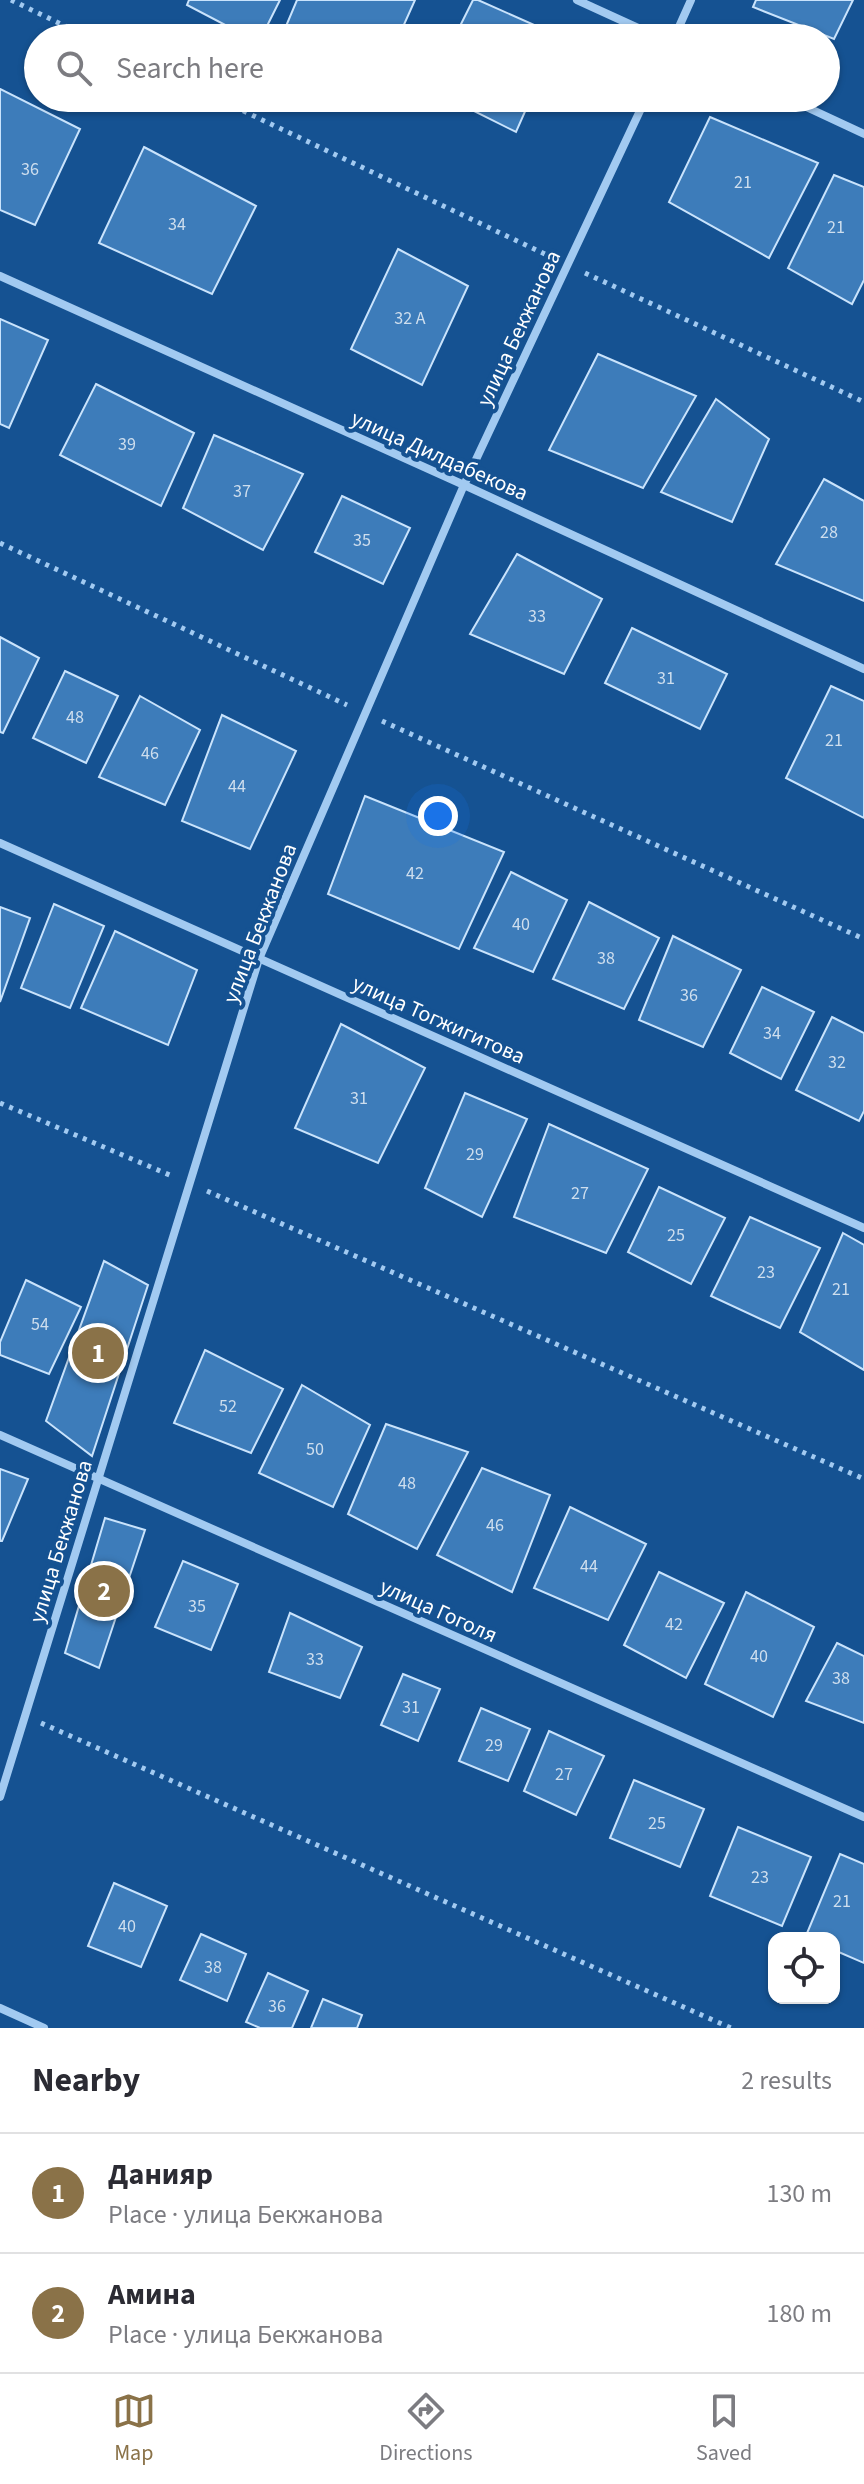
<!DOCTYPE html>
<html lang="en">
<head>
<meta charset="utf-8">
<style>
  :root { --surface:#fff; --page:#f2f2f3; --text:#2b2b33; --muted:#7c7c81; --line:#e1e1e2; --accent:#8a7248 }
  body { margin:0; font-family:"Source Sans 3",sans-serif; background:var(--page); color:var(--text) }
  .controls { position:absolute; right:24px; bottom:24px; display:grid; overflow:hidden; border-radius:16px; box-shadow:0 2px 6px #0004 }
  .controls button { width:72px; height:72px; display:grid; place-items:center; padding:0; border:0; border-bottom:2px solid var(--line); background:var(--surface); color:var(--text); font:40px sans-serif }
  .you { position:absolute; left:438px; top:816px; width:28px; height:28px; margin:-20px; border:6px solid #fff; border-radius:50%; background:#1a73e8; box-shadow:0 0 0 12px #1a73e833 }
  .badge { display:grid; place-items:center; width:52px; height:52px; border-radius:50%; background:var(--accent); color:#fff; font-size:26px; font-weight:700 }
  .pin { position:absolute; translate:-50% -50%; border:4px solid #fff; box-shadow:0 2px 8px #0006 }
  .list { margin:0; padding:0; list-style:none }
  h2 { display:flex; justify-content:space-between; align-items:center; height:104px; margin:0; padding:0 32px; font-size:34px }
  h2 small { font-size:26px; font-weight:400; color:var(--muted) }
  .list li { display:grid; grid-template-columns:52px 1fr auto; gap:24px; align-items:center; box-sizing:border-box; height:120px; padding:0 32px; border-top:2px solid var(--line) }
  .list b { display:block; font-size:30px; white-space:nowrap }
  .list p { margin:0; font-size:26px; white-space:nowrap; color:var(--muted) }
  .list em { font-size:26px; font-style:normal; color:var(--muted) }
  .icon { flex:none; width:44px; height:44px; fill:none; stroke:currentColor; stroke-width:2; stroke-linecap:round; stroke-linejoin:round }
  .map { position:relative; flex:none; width:864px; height:2028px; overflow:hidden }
  .search { position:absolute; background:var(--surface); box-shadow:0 2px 6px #0004; left:24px; right:24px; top:24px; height:88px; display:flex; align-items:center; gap:20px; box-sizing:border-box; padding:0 28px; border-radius:44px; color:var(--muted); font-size:30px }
  .sheet { height:344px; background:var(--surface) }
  nav { display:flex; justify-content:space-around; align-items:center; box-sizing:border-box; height:112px; border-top:2px solid var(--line); background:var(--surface); font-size:22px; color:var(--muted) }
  nav a { display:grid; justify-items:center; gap:4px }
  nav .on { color:var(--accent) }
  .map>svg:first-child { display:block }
  .building { fill:#3d7cba; stroke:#c9e3fc; stroke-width:2 }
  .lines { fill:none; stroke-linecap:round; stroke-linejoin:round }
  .path { stroke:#a2caf1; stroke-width:5; stroke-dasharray:4 6; stroke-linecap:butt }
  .minor { stroke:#a2caf1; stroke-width:8 }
  .labels { text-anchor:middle; stroke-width:8; stroke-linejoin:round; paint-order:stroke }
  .number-label { font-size:18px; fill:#cedeee }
  .street-label { font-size:22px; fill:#fff; stroke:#155292 }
</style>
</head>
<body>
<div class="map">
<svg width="864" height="2028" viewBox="0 0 864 2028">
  <rect width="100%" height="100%" fill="#155292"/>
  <g class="building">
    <polygon points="189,0 280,0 261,38 250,38 187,5"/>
    <polygon points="297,0 415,0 398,38 281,38"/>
    <polygon points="473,0 478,0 559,36 558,38 454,38"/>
    <polygon points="756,0 853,0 834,39 753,7"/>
    <polygon points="0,89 80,129 35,225 0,210"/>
    <polygon points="448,98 531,98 516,132"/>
    <polygon points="710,117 818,163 769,258 669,202"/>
    <polygon points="144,147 256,206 212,294 99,243"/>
    <polygon points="834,175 864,187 864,280 852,304 788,268"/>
    <polygon points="398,249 468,286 422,385 351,349"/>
    <polygon points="0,319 48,340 9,428 0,424"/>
    <polygon points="598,354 696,396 643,488 549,450"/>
    <polygon points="96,384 194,433 161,506 60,455"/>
    <polygon points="716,399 769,439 732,522 661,492"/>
    <polygon points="214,435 303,474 263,550 183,508"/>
    <polygon points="824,479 864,501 864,601 776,564"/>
    <polygon points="342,496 410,528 383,584 315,552"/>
    <polygon points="517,554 602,599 564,674 470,634"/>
    <polygon points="632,628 727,674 700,729 605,683"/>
    <polygon points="0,637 39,658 3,733 0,732"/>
    <polygon points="65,671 118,696 86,763 33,738"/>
    <polygon points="831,686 864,701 864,818 786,778"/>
    <polygon points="140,696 200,730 165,805 99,777"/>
    <polygon points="222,715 296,751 250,849 182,821"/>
    <polygon points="365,796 504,852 459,949 328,894"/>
    <polygon points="511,872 567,900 533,972 474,948"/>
    <polygon points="589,902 659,938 624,1009 553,979"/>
    <polygon points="54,904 104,926 70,1008 21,988"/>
    <polygon points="0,907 30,918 0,1002"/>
    <polygon points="115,931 197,970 168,1045 81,1008"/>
    <polygon points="673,936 741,970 703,1047 639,1020"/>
    <polygon points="762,987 814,1012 781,1079 730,1053"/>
    <polygon points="832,1017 864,1033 864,1111 859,1121 796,1090"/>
    <polygon points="341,1024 425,1068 378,1163 295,1128"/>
    <polygon points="465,1093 527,1119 482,1217 425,1188"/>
    <polygon points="549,1124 648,1169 606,1253 514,1217"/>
    <polygon points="659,1187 725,1218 691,1284 628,1252"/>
    <polygon points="750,1217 820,1248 780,1328 711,1296"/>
    <polygon points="843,1233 864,1245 864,1370 800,1332"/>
    <polygon points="104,1261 148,1285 92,1456 46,1421"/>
    <polygon points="26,1280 81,1307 49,1374 0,1355 0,1342"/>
    <polygon points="205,1350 283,1389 251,1453 174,1423"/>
    <polygon points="302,1385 370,1425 333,1507 259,1473"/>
    <polygon points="386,1424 468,1452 417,1549 348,1514"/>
    <polygon points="482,1468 550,1495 512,1592 437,1555"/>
    <polygon points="0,1469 28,1479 2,1541 0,1541"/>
    <polygon points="570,1507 646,1544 608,1620 534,1588"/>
    <polygon points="105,1518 145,1530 99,1668 65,1653"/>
    <polygon points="183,1561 238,1584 211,1650 155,1627"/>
    <polygon points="659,1572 724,1603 686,1678 624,1645"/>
    <polygon points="746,1592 814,1627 773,1717 705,1684"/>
    <polygon points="290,1613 362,1647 340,1698 269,1672"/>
    <polygon points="837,1643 864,1656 864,1723 806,1701"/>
    <polygon points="403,1674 440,1689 418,1741 381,1725"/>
    <polygon points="481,1708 530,1729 508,1781 459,1761"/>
    <polygon points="549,1731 604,1756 576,1815 524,1791"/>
    <polygon points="634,1780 704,1809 680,1867 610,1838"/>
    <polygon points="738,1827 811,1857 782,1926 710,1896"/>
    <polygon points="840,1854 864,1864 864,1963 834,1950 834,1938 805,1938"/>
    <polygon points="114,1883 167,1906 141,1967 88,1946"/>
    <polygon points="201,1934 246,1954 227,2001 180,1980"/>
    <polygon points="268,1973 308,1991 292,2028 260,2028 246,2022"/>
    <polygon points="323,1999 362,2015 357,2028 311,2028"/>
  </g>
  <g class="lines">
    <g class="path">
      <polyline points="11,0 90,38"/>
      <polyline points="216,98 551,257"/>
      <polyline points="585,273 864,402"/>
      <polyline points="0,543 347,705"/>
      <polyline points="382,721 864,939"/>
      <polyline points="0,1103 172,1176"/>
      <polyline points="207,1191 864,1479"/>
      <polyline points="41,1723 731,2028"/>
    </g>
    <g class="minor">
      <polyline points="577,0 660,38"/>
      <polyline points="674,38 691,0"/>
      <polyline points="787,98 864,134"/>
      <polyline points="0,276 464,485 864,669"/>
      <polyline points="0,843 864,1228"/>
      <polyline points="0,1435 864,1817"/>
      <polyline points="0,1797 259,959 464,485 646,98"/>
      <polyline points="0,2008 44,2028"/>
    </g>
  </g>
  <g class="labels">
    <g class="number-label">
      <text x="30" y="175">36</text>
      <text x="743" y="188">21</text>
      <text x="177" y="230">34</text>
      <text x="836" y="233">21</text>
      <text x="410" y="324">32 А</text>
      <text x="127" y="450">39</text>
      <text x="242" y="497">37</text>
      <text x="829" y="538">28</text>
      <text x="362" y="546">35</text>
      <text x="537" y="622">33</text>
      <text x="666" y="684">31</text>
      <text x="75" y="723">48</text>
      <text x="834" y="746">21</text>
      <text x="150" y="759">46</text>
      <text x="237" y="792">44</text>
      <text x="415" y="879">42</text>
      <text x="521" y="930">40</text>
      <text x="606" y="964">38</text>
      <text x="689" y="1001">36</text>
      <text x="772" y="1039">34</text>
      <text x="837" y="1068">32</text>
      <text x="359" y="1104">31</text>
      <text x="475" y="1160">29</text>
      <text x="580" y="1199">27</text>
      <text x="676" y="1241">25</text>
      <text x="766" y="1278">23</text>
      <text x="841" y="1295">21</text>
      <text x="40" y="1330">54</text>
      <text x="228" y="1412">52</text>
      <text x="315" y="1455">50</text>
      <text x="407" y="1489">48</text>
      <text x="495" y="1531">46</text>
      <text x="589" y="1572">44</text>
      <text x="197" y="1612">35</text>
      <text x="674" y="1630">42</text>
      <text x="759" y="1662">40</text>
      <text x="315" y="1665">33</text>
      <text x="841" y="1684">38</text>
      <text x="411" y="1713">31</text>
      <text x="494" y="1751">29</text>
      <text x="564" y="1780">27</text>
      <text x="657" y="1829">25</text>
      <text x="760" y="1883">23</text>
      <text x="842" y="1907">21</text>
      <text x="127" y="1932">40</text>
      <text x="213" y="1973">38</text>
      <text x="277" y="2012">36</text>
    </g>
    <g class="street-label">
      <text transform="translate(518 328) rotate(-65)" y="8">улица Бекжанова</text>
      <text transform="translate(440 455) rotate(24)" y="8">улица Дилдабекова</text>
      <text transform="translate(259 923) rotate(-69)" y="8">улица Бекжанова</text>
      <text transform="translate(439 1019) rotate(24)" y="8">улица Тогжигитова</text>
      <text transform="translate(60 1541) rotate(-73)" y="8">улица Бекжанова</text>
      <text transform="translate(439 1610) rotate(24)" y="8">улица Гоголя</text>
    </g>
  </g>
</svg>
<div class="controls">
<button><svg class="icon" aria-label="locate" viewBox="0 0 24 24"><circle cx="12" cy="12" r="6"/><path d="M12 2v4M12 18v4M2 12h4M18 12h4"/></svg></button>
</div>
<div class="you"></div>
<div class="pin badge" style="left:98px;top:1353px">1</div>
<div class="pin badge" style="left:104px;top:1591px">2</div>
<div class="search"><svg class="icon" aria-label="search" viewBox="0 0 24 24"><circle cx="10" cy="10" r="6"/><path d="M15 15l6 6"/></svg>Search here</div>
</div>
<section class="sheet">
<h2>Nearby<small>2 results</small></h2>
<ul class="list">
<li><span class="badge">1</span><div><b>Данияр</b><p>Place · улица Бекжанова</p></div><em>130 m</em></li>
<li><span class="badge">2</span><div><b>Амина</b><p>Place · улица Бекжанова</p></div><em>180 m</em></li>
</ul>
</section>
<nav>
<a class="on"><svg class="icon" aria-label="map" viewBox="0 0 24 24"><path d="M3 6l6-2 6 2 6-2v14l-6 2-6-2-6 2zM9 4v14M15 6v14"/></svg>Map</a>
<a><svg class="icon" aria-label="directions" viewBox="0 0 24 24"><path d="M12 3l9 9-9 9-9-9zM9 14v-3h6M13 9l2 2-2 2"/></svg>Directions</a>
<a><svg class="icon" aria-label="saved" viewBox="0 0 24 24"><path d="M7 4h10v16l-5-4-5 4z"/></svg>Saved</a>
</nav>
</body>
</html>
